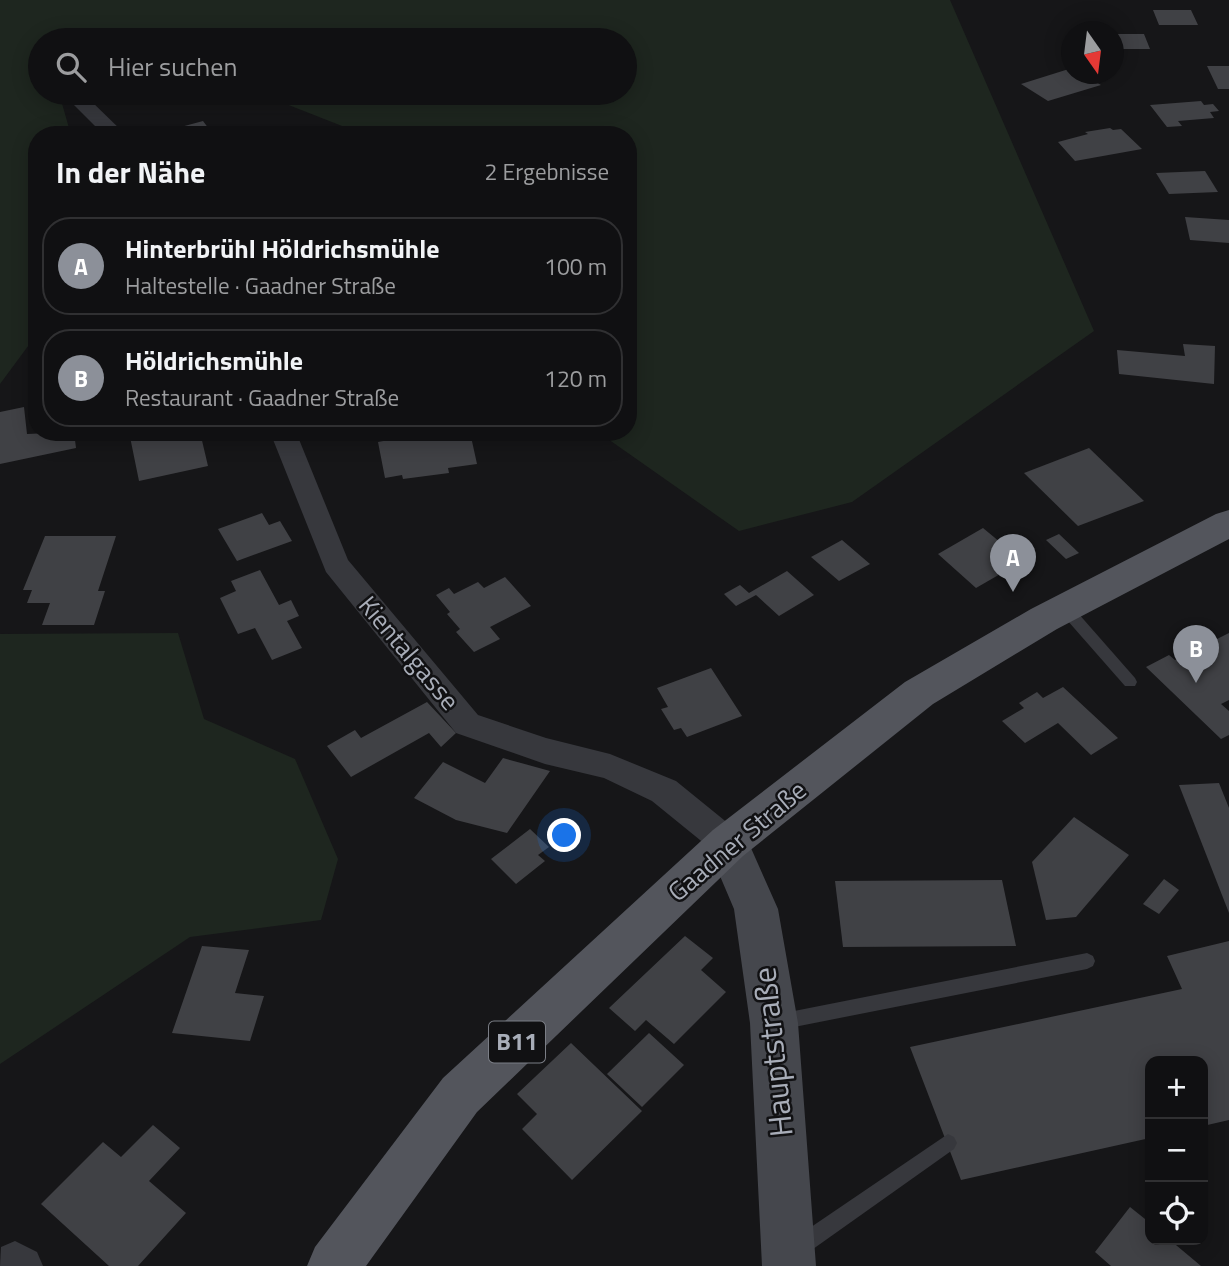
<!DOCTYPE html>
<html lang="de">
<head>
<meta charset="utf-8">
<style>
  :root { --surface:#101012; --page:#1e1e20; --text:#f1f3f6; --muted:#9c9d9f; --line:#303032; --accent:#8c9099 }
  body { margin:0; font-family:"Titillium Web",sans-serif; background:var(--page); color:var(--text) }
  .controls { position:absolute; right:21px; bottom:21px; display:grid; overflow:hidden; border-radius:14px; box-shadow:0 4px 18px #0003 }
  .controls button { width:63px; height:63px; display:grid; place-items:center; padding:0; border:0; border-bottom:2px solid var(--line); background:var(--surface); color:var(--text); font:35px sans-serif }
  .compass { position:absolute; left:1061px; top:21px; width:63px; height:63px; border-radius:50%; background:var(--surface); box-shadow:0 4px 18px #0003; rotate:166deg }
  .you { position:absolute; left:565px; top:836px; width:24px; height:24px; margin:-18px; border:5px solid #fff; border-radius:50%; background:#1a73e8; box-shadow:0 0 0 10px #1a73e833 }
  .badge { display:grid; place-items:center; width:46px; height:46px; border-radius:50%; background:var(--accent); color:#fff; font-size:23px; font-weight:700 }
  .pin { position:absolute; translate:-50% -58px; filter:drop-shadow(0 2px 4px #0008) }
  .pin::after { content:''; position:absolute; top:37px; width:24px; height:21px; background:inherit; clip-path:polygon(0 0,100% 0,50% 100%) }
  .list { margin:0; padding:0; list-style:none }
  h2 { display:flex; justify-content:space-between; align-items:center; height:91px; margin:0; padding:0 28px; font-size:30px }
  h2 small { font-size:23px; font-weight:400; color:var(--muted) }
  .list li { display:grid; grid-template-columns:46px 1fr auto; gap:21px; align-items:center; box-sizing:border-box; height:98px; margin:0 14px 14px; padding:0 14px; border:2px solid var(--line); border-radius:28px }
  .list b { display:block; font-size:26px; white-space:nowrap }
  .list p { margin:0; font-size:23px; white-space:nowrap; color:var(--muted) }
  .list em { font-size:23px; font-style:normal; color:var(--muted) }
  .icon { flex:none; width:38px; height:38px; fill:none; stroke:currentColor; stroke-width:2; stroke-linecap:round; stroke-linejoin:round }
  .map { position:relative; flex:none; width:1229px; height:1266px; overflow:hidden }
  .search { position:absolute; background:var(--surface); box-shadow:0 4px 18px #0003; left:28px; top:28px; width:609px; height:77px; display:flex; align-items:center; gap:18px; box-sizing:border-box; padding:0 24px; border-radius:38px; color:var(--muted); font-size:26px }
  .panel { position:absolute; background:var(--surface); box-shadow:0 4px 18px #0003; left:28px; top:126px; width:609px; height:315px; border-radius:28px }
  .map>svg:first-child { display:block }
  .green { fill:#1e261f }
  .building { fill:#404145 }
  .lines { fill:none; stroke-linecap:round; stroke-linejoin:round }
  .lane { fill:#37383d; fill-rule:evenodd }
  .street { fill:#37383d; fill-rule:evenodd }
  .secondary { fill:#45474d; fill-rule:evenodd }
  .primary { fill:#53555c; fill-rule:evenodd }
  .labels { text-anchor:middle; stroke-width:5; stroke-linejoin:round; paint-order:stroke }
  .shield { fill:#111113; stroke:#7b7e86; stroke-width:2 }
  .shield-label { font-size:24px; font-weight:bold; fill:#a8adb8 }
  .street-label { font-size:26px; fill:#a8adb8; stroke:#111113 }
  .near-street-label { font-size:32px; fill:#a8adb8; stroke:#111113 }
</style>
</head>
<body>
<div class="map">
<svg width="1229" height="1266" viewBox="0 0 1229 1266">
  <rect width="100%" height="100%" fill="#161618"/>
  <g class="green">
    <polygon points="0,0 950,0 1094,331 852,502 739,531 598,432 628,432 628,135 365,135 258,93 625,93 625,40 40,40 40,93 59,93 71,135 37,135 37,334 0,384"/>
    <polygon points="178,633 204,719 295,759 338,859 321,920 190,937 0,1064 0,634"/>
  </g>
  <g class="building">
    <polygon points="1153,10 1191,10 1198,25 1159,25"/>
    <polygon points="1114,34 1144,34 1150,49 1114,49"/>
    <polygon points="1207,66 1229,66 1229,89 1218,89"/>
    <polygon points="1072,68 1072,74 1082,74 1101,85 1048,101 1021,84"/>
    <polygon points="1201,101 1204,105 1213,104 1219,111 1210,112 1214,118 1178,121 1182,126 1167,127 1150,105"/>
    <polygon points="203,121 209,129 232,127 232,135 182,135 177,128"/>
    <polygon points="1110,128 1113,130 1121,129 1142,149 1075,161 1058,142 1088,134 1085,132"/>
    <polygon points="1205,171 1218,192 1169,194 1156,173"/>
    <polygon points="1185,217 1229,220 1229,243 1190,240"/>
    <polygon points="1183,344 1215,346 1214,384 1119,374 1117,350 1185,356"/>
    <polygon points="24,407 27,434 74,432 76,448 0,464 0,412"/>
    <polygon points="129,432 186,432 186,435 200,432 208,466 139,481"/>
    <polygon points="470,432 477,464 448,468 449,473 403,479 402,475 385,478 378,442 394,439 393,433"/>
    <polygon points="1089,448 1144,501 1078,526 1024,473"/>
    <polygon points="262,513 269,525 280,521 292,541 237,561 218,529"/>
    <polygon points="983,528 1023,561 976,588 938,554"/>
    <polygon points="1059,534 1079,553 1066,559 1046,540"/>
    <polygon points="45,536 116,536 98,591 105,591 94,625 42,625 50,603 27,603 32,590 23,590"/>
    <polygon points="842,540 870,564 839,581 811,557"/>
    <polygon points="260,570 279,605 291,600 299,616 287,621 302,648 272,660 255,628 238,634 220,598 236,591 231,581"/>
    <polygon points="787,571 814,595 779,616 756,595 736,606 724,594 740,585 749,593"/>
    <polygon points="505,577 531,606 490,627 500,639 474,652 456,632 460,629 447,614 450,612 436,595 449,588 454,594 478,582 484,588"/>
    <polygon points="1229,633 1229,700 1221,704 1229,711 1229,735 1221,739 1146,667 1169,655 1175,660"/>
    <polygon points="711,668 742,716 687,737 681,728 674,730 661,709 668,707 657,688"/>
    <polygon points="1063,687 1118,738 1091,755 1058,723 1025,743 1002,721 1024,708 1019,703 1037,692 1043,698"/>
    <polygon points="427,702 456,733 441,747 429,733 351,777 327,746 355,730 361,738"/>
    <polygon points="503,758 550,771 507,833 456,820 414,798 443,762 485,783"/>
    <polygon points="1219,783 1229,808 1229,913 1179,785"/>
    <polygon points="1074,817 1129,855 1076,917 1046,920 1032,862"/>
    <polygon points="530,829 549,847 538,855 545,861 516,884 491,859"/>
    <polygon points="1164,879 1179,890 1159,914 1143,904"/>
    <polygon points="1002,880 1016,946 843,947 835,881"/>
    <polygon points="685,936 713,958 701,970 726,992 674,1044 646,1020 635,1031 609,1008"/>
    <polygon points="1229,941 1229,1120 1203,1126 1203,1061 1150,1061 1150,1138 961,1180 910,1047 1182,989 1167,956"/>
    <polygon points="202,946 249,950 235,993 264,996 250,1041 172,1033"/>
    <polygon points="649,1033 684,1065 642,1107 607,1074"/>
    <polygon points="571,1043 642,1111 572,1180 522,1129 537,1114 517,1094"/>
    <polygon points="153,1125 180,1148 149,1181 186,1213 138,1266 109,1266 41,1204 103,1142 121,1157"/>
    <polygon points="1130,1207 1150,1223 1150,1240 1170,1240 1201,1266 1111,1266 1095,1252"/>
  </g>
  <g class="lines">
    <g class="lane">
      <polygon points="1065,603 1070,604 1135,678 1137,682 1135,686 1125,686 1060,612 1058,608"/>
      <polygon points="1087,953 1093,956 1095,961 1093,966 1087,969 779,1030 773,1028 770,1022 773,1016 779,1014"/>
      <polygon points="948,1134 954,1137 957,1143 954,1149 806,1254 799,1257 792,1254 789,1247 792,1240"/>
    </g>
    <g class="street">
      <polygon points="82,97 89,99 126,135 104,135 72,103 75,99"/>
      <polygon points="270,432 296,432 348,560 478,715 546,738 610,754 676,781 740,833 745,843 740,853 728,857 716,853 652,801 604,778 545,764 456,733 326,572"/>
      <polygon points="15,1241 37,1252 43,1266 0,1266 1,1247"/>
    </g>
    <polygon class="secondary" points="728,825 743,830 778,909 798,1023 816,1266 762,1266 750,1023 734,909 706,843 713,830"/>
    <polygon class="primary" points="1229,510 1229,539 1057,629 933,704 743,856 477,1112 366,1266 307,1266 315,1247 443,1078 713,830 905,682 1031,609 1216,514"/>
  </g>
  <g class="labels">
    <rect class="shield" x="489" y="1021.5" width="56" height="41" rx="5"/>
    <g class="shield-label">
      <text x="517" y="1050">B11</text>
    </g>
    <g class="street-label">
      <text transform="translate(409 653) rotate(50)" y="9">Kientalgasse</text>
      <text transform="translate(737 841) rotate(-40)" y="9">Gaadner Straße</text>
    </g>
    <g class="near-street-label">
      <text transform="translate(773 1052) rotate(-96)" y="11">Hauptstraße</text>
    </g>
  </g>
</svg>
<div class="controls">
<button>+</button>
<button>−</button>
<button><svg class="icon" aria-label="locate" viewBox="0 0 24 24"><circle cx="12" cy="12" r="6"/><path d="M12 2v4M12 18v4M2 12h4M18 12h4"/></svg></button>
</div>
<svg class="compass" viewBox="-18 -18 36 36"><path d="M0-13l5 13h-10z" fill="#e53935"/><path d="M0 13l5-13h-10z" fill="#9c9d9f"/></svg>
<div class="you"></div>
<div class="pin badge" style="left:1013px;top:592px">A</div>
<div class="pin badge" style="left:1196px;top:683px">B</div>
<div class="search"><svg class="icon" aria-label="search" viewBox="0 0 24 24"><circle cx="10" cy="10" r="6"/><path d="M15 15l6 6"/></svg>Hier suchen</div>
<section class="panel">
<h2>In der Nähe<small>2 Ergebnisse</small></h2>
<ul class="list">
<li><span class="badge">A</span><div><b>Hinterbrühl Höldrichsmühle</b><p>Haltestelle · Gaadner Straße</p></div><em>100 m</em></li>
<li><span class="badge">B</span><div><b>Höldrichsmühle</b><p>Restaurant · Gaadner Straße</p></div><em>120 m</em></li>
</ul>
</section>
</div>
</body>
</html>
